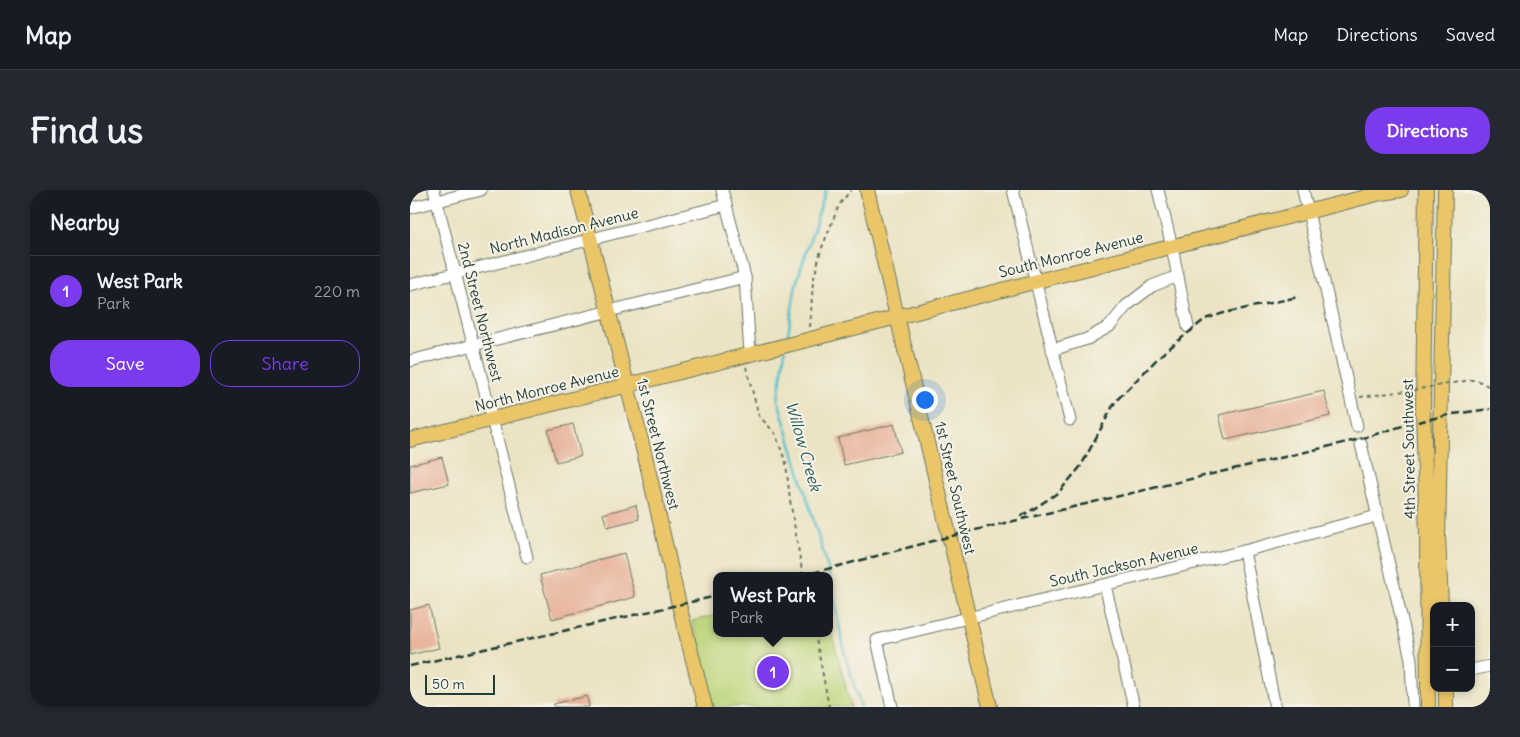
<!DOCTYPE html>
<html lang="en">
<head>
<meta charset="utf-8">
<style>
  :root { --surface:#171b24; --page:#242831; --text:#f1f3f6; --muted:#9ea1a6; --line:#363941; --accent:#7c3aed }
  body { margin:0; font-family:Delius,sans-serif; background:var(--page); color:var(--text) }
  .controls { position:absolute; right:15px; bottom:15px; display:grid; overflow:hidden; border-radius:10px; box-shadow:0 2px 8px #0003 }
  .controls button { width:45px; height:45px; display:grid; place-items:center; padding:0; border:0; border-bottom:1px solid var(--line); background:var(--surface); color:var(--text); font:25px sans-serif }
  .scale { position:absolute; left:15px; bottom:12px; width:70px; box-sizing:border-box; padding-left:5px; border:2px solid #1f3d34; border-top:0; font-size:14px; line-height:18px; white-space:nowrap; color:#1f3d34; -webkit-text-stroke:4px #f7f3e8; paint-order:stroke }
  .you { position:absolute; left:514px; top:209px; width:18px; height:18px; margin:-12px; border:4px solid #fff; border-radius:50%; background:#1a73e8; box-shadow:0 0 0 8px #1a73e833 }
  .badge { display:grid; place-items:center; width:32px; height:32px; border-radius:50%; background:var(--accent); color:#fff; font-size:16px; font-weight:700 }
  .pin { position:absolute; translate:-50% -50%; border:2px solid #fff; box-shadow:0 1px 5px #0006 }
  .popup { position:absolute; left:303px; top:382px; width:120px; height:65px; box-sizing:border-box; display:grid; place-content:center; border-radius:10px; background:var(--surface); filter:drop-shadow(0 1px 4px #0005); font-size:16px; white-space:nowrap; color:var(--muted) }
  .popup b { font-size:19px; color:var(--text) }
  .popup::after { content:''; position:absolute; left:50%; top:100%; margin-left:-10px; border:10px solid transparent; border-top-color:var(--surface) }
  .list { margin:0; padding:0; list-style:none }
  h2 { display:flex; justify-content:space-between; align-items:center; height:65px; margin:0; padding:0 20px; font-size:21px }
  h2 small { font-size:16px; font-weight:400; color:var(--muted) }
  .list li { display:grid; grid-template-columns:32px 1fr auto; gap:15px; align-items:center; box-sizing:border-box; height:70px; padding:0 20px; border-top:1px solid var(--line) }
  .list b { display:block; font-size:19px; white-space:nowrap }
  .list p { margin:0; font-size:16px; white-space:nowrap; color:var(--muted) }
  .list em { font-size:16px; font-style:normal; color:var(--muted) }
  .actions { display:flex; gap:10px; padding:15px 20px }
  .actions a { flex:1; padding:11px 0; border:1px solid var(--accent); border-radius:20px; text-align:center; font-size:18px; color:var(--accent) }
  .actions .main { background:var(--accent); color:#fff }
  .map { position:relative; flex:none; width:1080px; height:517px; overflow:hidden; border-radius:20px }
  header { display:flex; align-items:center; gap:30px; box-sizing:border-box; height:70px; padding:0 25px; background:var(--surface); border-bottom:1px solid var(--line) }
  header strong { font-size:24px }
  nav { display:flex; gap:28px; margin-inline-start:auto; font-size:18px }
  .intro { display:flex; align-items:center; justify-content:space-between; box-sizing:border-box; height:120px; padding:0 30px }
  h1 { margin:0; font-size:35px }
  .button { padding:12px 22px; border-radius:20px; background:var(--accent); color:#fff; font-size:18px; font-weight:700 }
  main { display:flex; gap:30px; padding:0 30px }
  aside { flex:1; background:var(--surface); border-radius:20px; box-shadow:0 2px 8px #0003 }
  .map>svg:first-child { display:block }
  .green { fill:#bdd67b; stroke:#6e8a58 }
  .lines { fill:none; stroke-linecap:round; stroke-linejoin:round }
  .stream { stroke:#50bdca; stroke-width:2.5 }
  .building { fill:#e8b49c }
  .minor-casing { stroke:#676; stroke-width:13 }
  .major-casing { stroke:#676; stroke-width:16 }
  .path { stroke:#676; stroke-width:2; stroke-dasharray:4 4; stroke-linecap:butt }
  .minor { stroke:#fff; stroke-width:11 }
  .major { stroke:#ebc669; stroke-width:14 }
  .rail { stroke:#1f3d34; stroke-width:2.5; stroke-dasharray:8 4; stroke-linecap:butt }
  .path-bridge { stroke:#676; stroke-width:2; stroke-dasharray:4 4; stroke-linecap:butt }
  .labels { text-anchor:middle; stroke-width:4; stroke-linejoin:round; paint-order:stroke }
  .street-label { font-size:15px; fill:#1f3d34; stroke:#f7f3e8 }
  .water-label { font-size:16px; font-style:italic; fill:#2b5d5a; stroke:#f7f3e8 }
</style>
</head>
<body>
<header>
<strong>Map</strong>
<nav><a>Map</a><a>Directions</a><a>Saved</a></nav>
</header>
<div class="intro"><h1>Find us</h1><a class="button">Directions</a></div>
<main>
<aside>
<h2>Nearby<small></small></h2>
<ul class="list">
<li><span class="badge">1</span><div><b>West Park</b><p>Park</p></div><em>220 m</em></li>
</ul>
<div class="actions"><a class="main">Save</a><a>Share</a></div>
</aside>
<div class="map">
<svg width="1080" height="517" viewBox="0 0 1080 517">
  <rect width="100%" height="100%" fill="#f7f3e8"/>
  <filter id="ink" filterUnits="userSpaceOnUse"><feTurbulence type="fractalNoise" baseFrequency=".02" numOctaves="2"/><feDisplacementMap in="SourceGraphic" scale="10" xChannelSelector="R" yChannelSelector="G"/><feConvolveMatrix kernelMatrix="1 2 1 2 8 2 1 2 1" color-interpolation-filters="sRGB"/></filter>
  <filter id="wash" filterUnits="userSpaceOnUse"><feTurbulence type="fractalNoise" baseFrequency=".0096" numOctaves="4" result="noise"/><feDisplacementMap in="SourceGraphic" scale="20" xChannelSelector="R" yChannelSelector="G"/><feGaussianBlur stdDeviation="1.12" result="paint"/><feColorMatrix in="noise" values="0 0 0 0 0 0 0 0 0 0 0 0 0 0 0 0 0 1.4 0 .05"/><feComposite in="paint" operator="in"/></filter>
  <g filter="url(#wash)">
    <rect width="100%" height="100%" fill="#ebe3c3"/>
    <polygon class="green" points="307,425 307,443 419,443 419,433 441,517 303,517 282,431"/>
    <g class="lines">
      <g class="stream">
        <polyline points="377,150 386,94 416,0"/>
        <polyline points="375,160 368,210 418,379 436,469 451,517"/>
      </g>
    </g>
    <g id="blocks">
      <g class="building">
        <polygon points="914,201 920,226 815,250 809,225"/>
        <polygon points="163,234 171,266 146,272 138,240"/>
        <polygon points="484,234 491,262 434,275 428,248"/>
        <polygon points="32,267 39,294 0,303 0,275"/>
        <polygon points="226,315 229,329 197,337 193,324"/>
        <polygon points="214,363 225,407 142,429 130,385"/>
        <polygon points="19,415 29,458 0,465 0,420"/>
        <polygon points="177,506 179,517 144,517 144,514"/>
      </g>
    </g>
  </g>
  <g filter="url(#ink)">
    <use href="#blocks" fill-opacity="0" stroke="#676" stroke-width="1"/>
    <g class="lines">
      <g class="minor-casing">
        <g id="minor">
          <polyline points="24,0 117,367"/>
          <polyline points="312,0 335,87 340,164"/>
          <polyline points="603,0 660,230"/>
          <polyline points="748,0 762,57 778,137"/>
          <polyline points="893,0 947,236"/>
          <polyline points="0,18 71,0"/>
          <polyline points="0,95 316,15"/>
          <polyline points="642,160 677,149 700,136 716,116 742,96 768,86"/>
          <polyline points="0,171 335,87"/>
          <polyline points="951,254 1001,469 1003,517"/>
          <polyline points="834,361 865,517"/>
          <polyline points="695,395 724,517"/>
          <polyline points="1061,480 1080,476"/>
          <polyline points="482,517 467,450 834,361 967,326"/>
        </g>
      </g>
      <g class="major-casing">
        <g id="major">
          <polyline points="168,0 237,274 269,415 295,517"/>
          <polyline points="457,0 580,517"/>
          <polyline points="1016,0 1013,219 1017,346 1018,517"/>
          <polyline points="0,250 397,150 971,3 991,0"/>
          <polyline points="1031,416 1028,346 1035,0"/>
          <polyline points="1036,498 1036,517"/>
        </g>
      </g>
      <g class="path">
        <polyline points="400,137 403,92 411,60 429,15 441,0"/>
        <polyline points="336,177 349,226 365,243 376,273 380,310 393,386"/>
        <polyline points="1044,193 1060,190 1067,190 1080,197"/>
        <polyline points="950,207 1003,200"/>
        <polyline points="405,443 419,517"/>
      </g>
      <use href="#minor" class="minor"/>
      <use href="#major" class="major"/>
      <g class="rail">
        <polyline points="610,326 619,322 649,302 671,276 705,212 751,165 795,129 814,123 888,107"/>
        <polyline points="391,386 553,343 950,249 999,234 1043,224 1080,219"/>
        <polyline points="0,476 307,406"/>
      </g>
      <polyline class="path-bridge" points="1003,200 1044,193"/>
    </g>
  </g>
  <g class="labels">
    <g class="street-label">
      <text transform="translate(154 41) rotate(-14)" y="5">North Madison Avenue</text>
      <text transform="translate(661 65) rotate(-14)" y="5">South Monroe Avenue</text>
      <text transform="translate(70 122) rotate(76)" y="5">2nd Street Northwest</text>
      <text transform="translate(137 199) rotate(-14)" y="5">North Monroe Avenue</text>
      <text transform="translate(248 254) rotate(76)" y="5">1st Street Northwest</text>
      <text transform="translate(999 259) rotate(-91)" y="5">4th Street Southwest</text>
      <text transform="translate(545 298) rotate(77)" y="5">1st Street Southwest</text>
      <text transform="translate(714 375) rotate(-13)" y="5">South Jackson Avenue</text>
    </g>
    <g class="water-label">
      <text transform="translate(394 256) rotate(74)" y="6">Willow Creek</text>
    </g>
  </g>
</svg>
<div class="controls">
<button>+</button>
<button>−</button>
</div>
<div class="scale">50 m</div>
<div class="you"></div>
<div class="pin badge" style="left:363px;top:482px">1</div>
<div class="popup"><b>West Park</b>Park</div>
</div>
</main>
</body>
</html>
